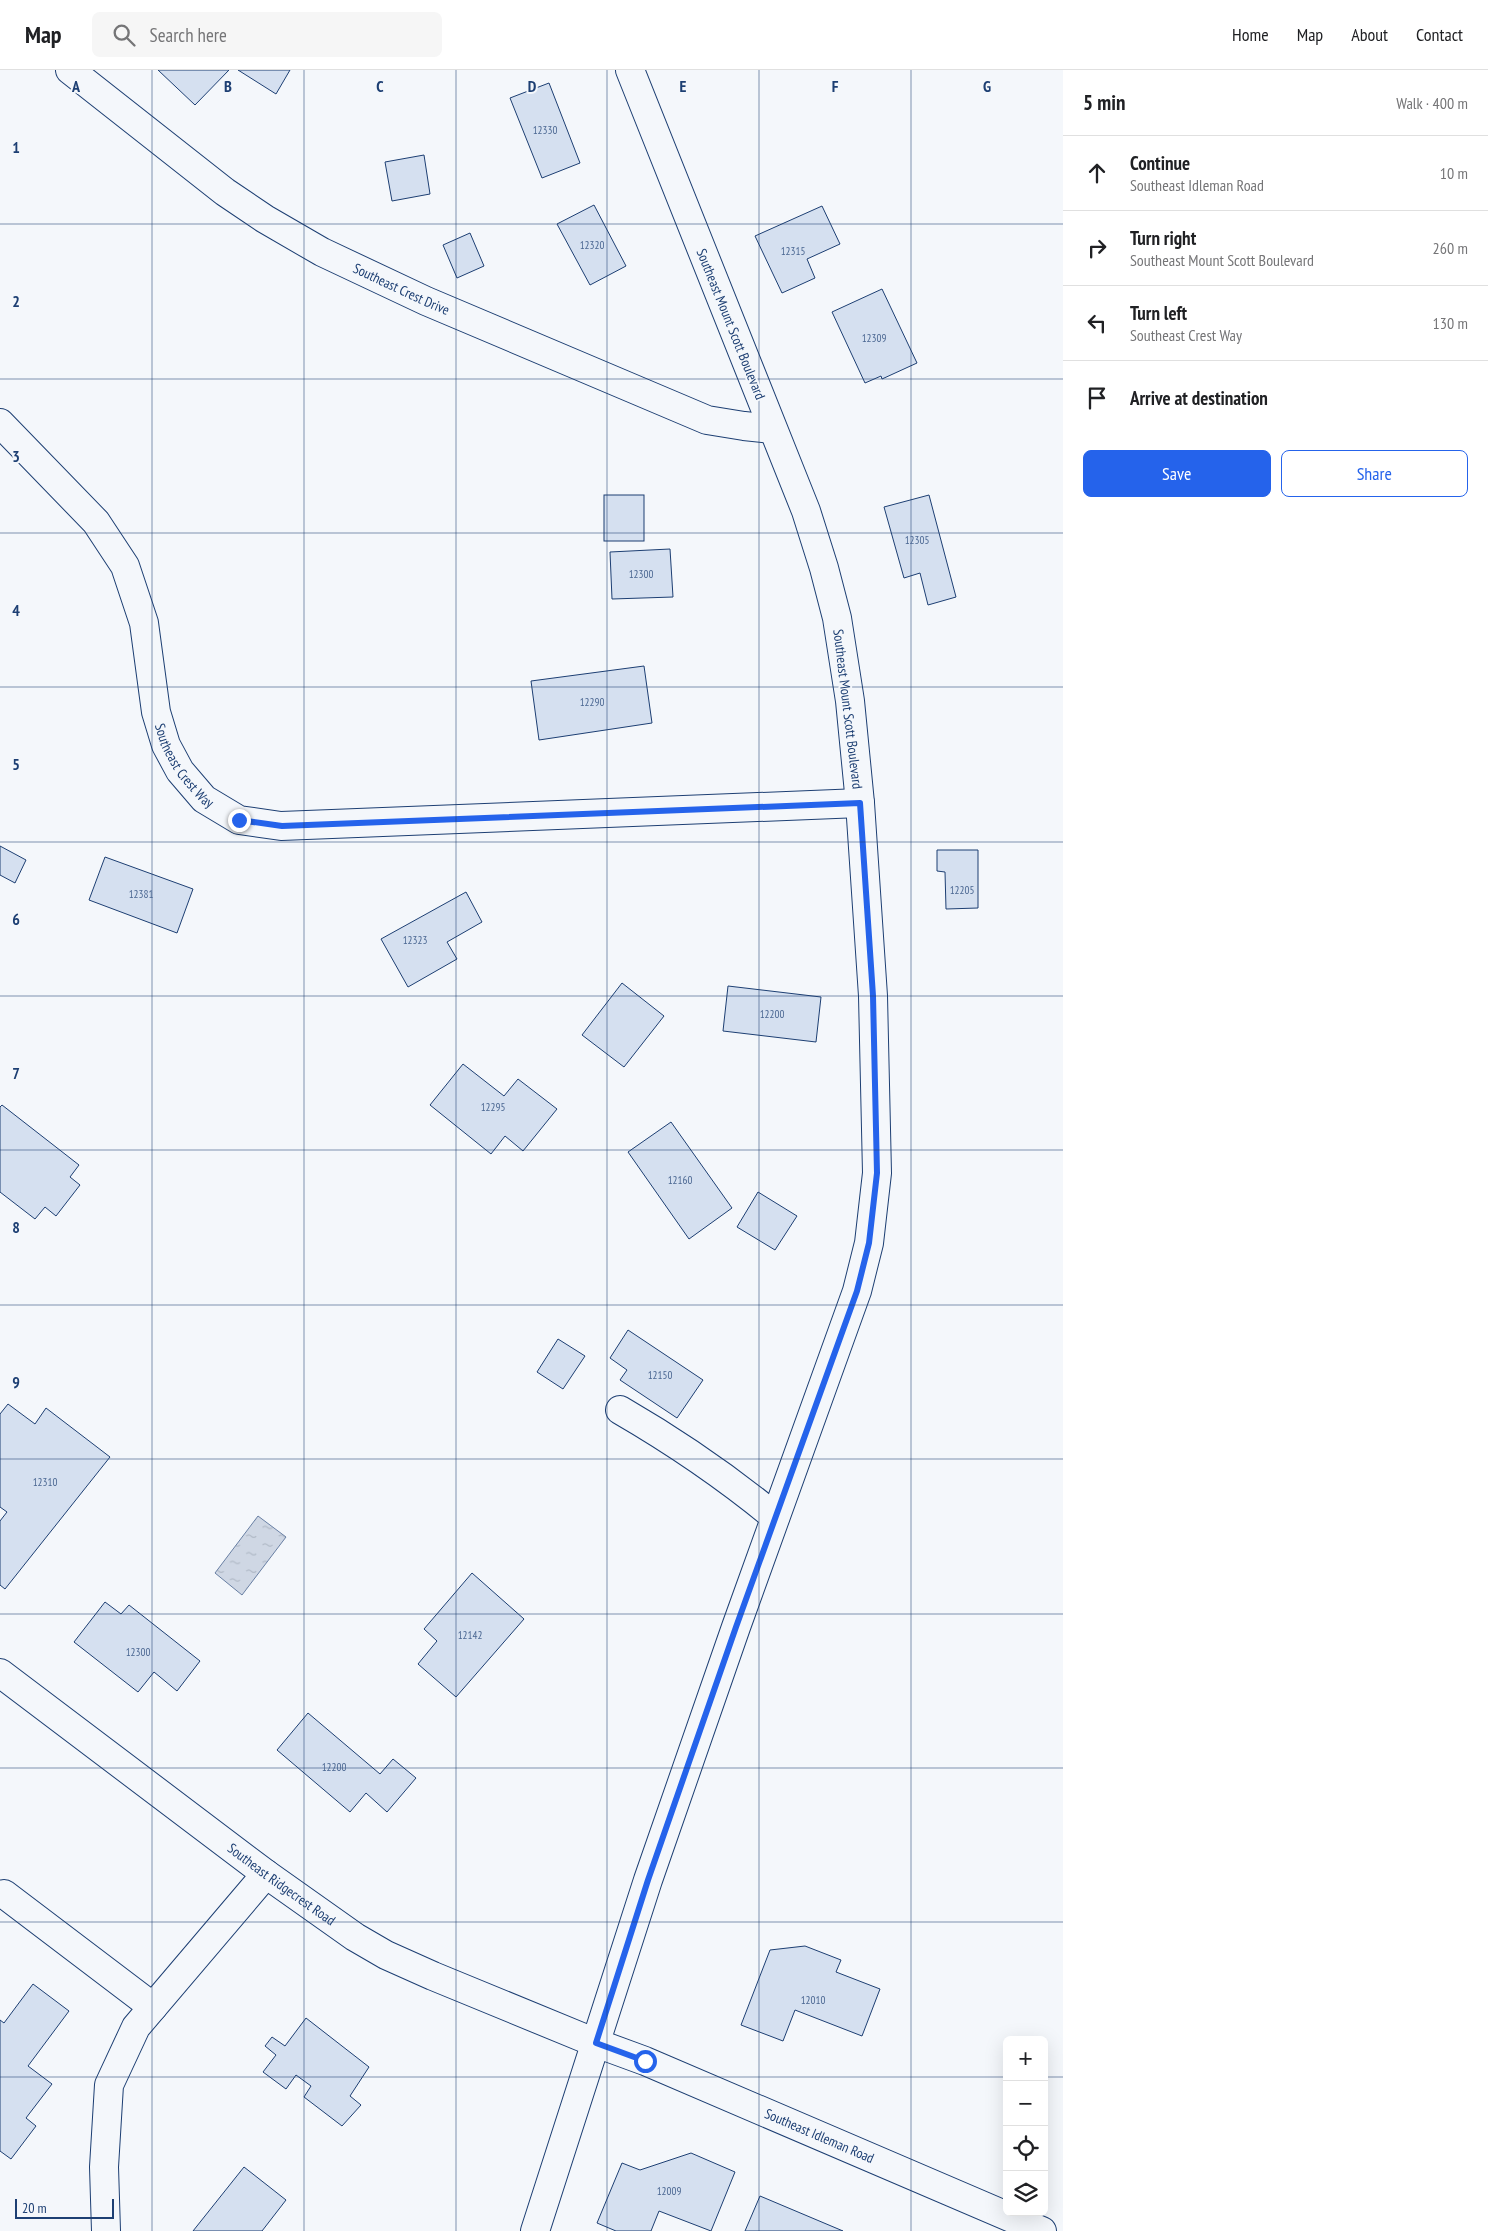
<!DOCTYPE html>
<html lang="en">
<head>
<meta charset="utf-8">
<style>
  :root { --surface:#fff; --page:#f6f6f6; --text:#202124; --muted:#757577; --line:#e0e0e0; --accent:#2563eb }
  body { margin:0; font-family:"PT Sans Narrow",sans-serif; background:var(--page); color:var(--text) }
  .controls { position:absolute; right:15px; bottom:15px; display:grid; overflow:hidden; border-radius:8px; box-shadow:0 5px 20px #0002 }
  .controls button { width:45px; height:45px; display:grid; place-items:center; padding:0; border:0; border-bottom:1px solid var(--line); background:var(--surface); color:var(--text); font:25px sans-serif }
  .scale { position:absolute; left:15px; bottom:12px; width:99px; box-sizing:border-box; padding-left:5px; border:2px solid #1d3f73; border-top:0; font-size:14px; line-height:18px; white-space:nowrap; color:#1d3f73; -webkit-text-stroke:4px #f4f7fb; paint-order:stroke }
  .stop { position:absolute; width:15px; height:15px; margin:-11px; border:4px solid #2563eb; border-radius:50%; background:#fff }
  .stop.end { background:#2563eb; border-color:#fff; box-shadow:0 1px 5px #0008 }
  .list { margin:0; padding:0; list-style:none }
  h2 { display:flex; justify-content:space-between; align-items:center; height:65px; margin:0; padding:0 20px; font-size:21px }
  h2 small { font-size:16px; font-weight:400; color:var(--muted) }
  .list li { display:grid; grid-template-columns:32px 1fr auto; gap:15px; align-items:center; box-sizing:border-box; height:75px; padding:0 20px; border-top:1px solid var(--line) }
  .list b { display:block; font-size:19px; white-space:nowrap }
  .list p { margin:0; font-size:16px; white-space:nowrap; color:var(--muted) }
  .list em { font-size:16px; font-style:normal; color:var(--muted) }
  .actions { display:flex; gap:10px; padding:15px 20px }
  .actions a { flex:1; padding:11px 0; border:1px solid var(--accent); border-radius:8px; text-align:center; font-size:18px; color:var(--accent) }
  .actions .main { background:var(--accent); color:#fff }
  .icon { flex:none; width:28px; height:28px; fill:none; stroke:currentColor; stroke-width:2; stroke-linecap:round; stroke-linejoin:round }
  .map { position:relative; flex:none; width:1063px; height:2161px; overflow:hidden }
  header { display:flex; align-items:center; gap:30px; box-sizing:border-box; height:70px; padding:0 25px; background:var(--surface); border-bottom:1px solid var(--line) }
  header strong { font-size:24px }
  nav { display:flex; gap:28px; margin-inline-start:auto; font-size:18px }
  .search { width:350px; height:45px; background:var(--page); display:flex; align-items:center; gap:12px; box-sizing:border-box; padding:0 18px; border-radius:8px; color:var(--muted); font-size:19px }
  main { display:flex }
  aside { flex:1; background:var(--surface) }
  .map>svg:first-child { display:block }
  .water { fill:url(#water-ripples); stroke:#687fa3 }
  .building { fill:#d5e0f0; stroke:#1d3f73 }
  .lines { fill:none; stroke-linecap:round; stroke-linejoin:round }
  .minor-casing { stroke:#1d3f73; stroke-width:30 }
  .major-casing { stroke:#1d3f73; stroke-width:30 }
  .minor { stroke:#f4f7fb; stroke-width:28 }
  .major { stroke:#f4f7fb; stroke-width:28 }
  .route { stroke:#2563eb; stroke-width:6 }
  .grid { fill:none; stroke:#1d3f73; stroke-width:1; stroke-opacity:0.55 }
  .labels { text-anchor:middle; stroke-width:4; stroke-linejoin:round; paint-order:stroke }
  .number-label { font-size:11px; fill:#4b6792 }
  .street-label { font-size:14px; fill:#1d3f73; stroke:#f4f7fb }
  .grid-label { font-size:16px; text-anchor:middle; font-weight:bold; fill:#1d3f73; stroke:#f4f7fb; stroke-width:4; stroke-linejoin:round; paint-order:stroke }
</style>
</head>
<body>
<header>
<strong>Map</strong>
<div class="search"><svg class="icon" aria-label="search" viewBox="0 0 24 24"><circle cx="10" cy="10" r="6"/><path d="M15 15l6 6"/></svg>Search here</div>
<nav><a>Home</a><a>Map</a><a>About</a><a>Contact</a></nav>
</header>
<main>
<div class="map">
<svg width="1063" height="2161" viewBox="0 0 1063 2161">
  <defs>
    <pattern id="water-ripples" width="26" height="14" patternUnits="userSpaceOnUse" patternTransform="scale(1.25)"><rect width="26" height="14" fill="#cfd7e4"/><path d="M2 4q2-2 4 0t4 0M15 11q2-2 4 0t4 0" fill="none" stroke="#b1bac7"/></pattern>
  </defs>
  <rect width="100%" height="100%" fill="#f4f7fb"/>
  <polygon class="water" points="258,1446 286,1467 242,1525 215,1503"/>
  <g class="building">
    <polygon points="158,0 229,0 195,35"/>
    <polygon points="238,0 290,0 276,24"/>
    <polygon points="549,13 580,93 542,108 510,28"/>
    <polygon points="424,85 430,124 392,131 385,92"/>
    <polygon points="594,135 626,196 590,215 557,154"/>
    <polygon points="822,136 840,174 807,189 815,208 782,223 755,166"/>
    <polygon points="470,163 484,196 457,208 443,175"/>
    <polygon points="882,219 917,293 882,309 881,306 865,313 832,242"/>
    <rect x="604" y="425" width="40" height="46"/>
    <polygon points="929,425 956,527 928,535 920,503 904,508 884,437"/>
    <polygon points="670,479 673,527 612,529 610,482"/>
    <polygon points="644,596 652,653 539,670 531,611"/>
    <polygon points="0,776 26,790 15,813 0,805"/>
    <polygon points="937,780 978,780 978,838 946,839 945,802 937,801"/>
    <polygon points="105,787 193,819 177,863 89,830"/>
    <polygon points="466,822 482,852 447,872 457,889 408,917 381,869"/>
    <polygon points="622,913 664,946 624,997 582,965"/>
    <polygon points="728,916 821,927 816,972 723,961"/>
    <polygon points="463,994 504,1026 518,1009 557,1039 523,1081 505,1066 491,1084 430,1035"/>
    <polygon points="2,1035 79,1095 70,1107 80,1115 56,1146 45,1137 35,1149 0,1122 0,1037"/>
    <polygon points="671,1052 732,1138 689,1169 628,1082"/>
    <polygon points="758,1122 797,1146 775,1180 737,1157"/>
    <polygon points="628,1260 703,1310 677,1348 620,1310 627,1300 610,1288"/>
    <polygon points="558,1269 585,1286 563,1319 537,1302"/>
    <polygon points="8,1334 35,1354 46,1338 110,1387 5,1519 0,1515 0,1451 7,1442 0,1437 0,1344"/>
    <polygon points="472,1503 524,1549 456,1627 418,1594 437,1571 424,1559"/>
    <polygon points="105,1532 121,1544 129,1535 200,1591 177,1621 154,1602 138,1622 74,1572"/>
    <polygon points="308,1643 380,1704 393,1689 416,1708 387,1742 366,1723 350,1742 277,1680"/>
    <polygon points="805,1876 841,1890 836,1902 880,1919 862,1966 795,1940 783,1971 741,1955 770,1880"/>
    <polygon points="33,1914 69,1941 28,1996 52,2014 26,2048 36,2056 11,2089 0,2081 0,1950 4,1953"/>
    <polygon points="306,1948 369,1997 350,2026 361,2035 342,2056 304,2027 311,2016 296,2005 286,2019 263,2002 276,1985 265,1976 272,1967 285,1976"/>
    <polygon points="691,2083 735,2102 711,2161 659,2141 651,2161 616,2161 597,2153 622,2093 640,2100"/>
    <polygon points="244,2097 286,2130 262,2161 193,2161"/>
    <polygon points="760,2126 843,2161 745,2161"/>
  </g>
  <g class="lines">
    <g class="minor-casing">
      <g id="minor">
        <path id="s1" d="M 70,0 L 225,122 L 265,149 L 322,182 L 426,231 L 707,350 L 744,356 L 772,359"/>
        <path id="s2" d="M 0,353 L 96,452 L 125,496 L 144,553 L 156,642 L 166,675 L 180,701 L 204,729 L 239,750 L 281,756 L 860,733"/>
        <path d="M 620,1340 C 677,1373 724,1405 775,1447"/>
        <path id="s3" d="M 0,1603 L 266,1804 L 355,1867 L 386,1885 L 433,1906 L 596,1973"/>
        <polyline points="4,1824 153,1937"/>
        <polyline points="106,2161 104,2097 109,2015 136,1957 266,1804"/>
      </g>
    </g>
    <g class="major-casing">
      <g id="major">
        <path id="s4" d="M 596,1973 L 645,1991 L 1042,2161"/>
        <polyline points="535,2161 648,1810 736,1557 857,1221 869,1173 877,1103 873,926 860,733 850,631 837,548 824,498 806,441 630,0"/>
      </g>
    </g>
    <use href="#minor" class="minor"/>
    <use href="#major" class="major"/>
  </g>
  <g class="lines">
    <polyline class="route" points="239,750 282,756 860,733 873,926 877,1103 869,1173 857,1221 736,1557 648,1810 596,1973 645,1991"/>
  </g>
  <path class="grid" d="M 152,0 L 152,2161M 304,0 L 304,2161M 456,0 L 456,2161M 607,0 L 607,2161M 759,0 L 759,2161M 911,0 L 911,2161M 0,154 L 1063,154M 0,309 L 1063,309M 0,463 L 1063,463M 0,617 L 1063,617M 0,772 L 1063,772M 0,926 L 1063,926M 0,1080 L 1063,1080M 0,1235 L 1063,1235M 0,1389 L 1063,1389M 0,1544 L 1063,1544M 0,1698 L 1063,1698M 0,1852 L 1063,1852M 0,2007 L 1007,2007M 1044,2007 L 1063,2007"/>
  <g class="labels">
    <g class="number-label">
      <text x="545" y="64">12330</text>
      <text x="592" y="179">12320</text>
      <text x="793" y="185">12315</text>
      <text x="874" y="272">12309</text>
      <text x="917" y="474">12305</text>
      <text x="641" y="508">12300</text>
      <text x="592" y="636">12290</text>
      <text x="962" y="824">12205</text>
      <text x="141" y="828">12381</text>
      <text x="415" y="874">12323</text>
      <text x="772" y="948">12200</text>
      <text x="493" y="1041">12295</text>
      <text x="680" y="1114">12160</text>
      <text x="660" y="1309">12150</text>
      <text x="45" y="1416">12310</text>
      <text x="470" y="1569">12142</text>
      <text x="138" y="1586">12300</text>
      <text x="334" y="1701">12200</text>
      <text x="813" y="1934">12010</text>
      <text x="669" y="2125">12009</text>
    </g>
    <g class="street-label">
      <text dy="5" stroke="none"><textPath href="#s1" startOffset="399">Southeast Crest Drive</textPath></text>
      <text transform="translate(731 254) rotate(68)" y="5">Southeast Mount Scott Boulevard</text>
      <text transform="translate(848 639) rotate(83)" y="5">Southeast Mount Scott Boulevard</text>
      <text dy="5" stroke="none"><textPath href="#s2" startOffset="402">Southeast Crest Way</textPath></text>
      <text dy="5" stroke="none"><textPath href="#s3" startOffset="352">Southeast Ridgecrest Road</textPath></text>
      <text dy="5" stroke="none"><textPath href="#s4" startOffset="242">Southeast Idleman Road</textPath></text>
    </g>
  </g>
  <g class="grid-label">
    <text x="76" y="22">A</text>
    <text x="228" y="22">B</text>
    <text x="380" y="22">C</text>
    <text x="532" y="22">D</text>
    <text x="683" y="22">E</text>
    <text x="835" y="22">F</text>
    <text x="987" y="22">G</text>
    <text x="16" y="83">1</text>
    <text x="16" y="237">2</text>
    <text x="16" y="392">3</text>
    <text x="16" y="546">4</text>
    <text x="16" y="700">5</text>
    <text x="16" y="855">6</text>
    <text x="16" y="1009">7</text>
    <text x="16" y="1163">8</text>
    <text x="16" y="1318">9</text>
  </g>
</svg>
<div class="controls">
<button>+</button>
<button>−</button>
<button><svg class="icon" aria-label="locate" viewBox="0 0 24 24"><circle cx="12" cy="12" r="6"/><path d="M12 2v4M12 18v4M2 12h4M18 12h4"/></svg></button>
<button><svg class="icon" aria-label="layers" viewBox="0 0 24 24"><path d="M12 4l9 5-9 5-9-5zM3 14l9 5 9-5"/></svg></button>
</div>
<div class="scale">20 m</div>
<div class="stop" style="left:645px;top:1991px"></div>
<div class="stop end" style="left:239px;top:750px"></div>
</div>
<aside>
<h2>5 min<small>Walk · 400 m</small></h2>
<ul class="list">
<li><svg class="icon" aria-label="ahead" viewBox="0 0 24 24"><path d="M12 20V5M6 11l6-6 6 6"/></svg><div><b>Continue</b><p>Southeast Idleman Road</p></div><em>10 m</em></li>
<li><svg class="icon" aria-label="right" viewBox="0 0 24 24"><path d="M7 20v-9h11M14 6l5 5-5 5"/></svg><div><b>Turn right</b><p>Southeast Mount Scott Boulevard</p></div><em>260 m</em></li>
<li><svg class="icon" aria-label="left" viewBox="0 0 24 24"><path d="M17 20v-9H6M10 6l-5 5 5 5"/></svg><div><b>Turn left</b><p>Southeast Crest Way</p></div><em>130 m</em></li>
<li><svg class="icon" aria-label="arrive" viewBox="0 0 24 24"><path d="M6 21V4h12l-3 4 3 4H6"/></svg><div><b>Arrive at destination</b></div></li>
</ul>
<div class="actions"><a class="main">Save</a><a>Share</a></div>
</aside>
</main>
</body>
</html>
